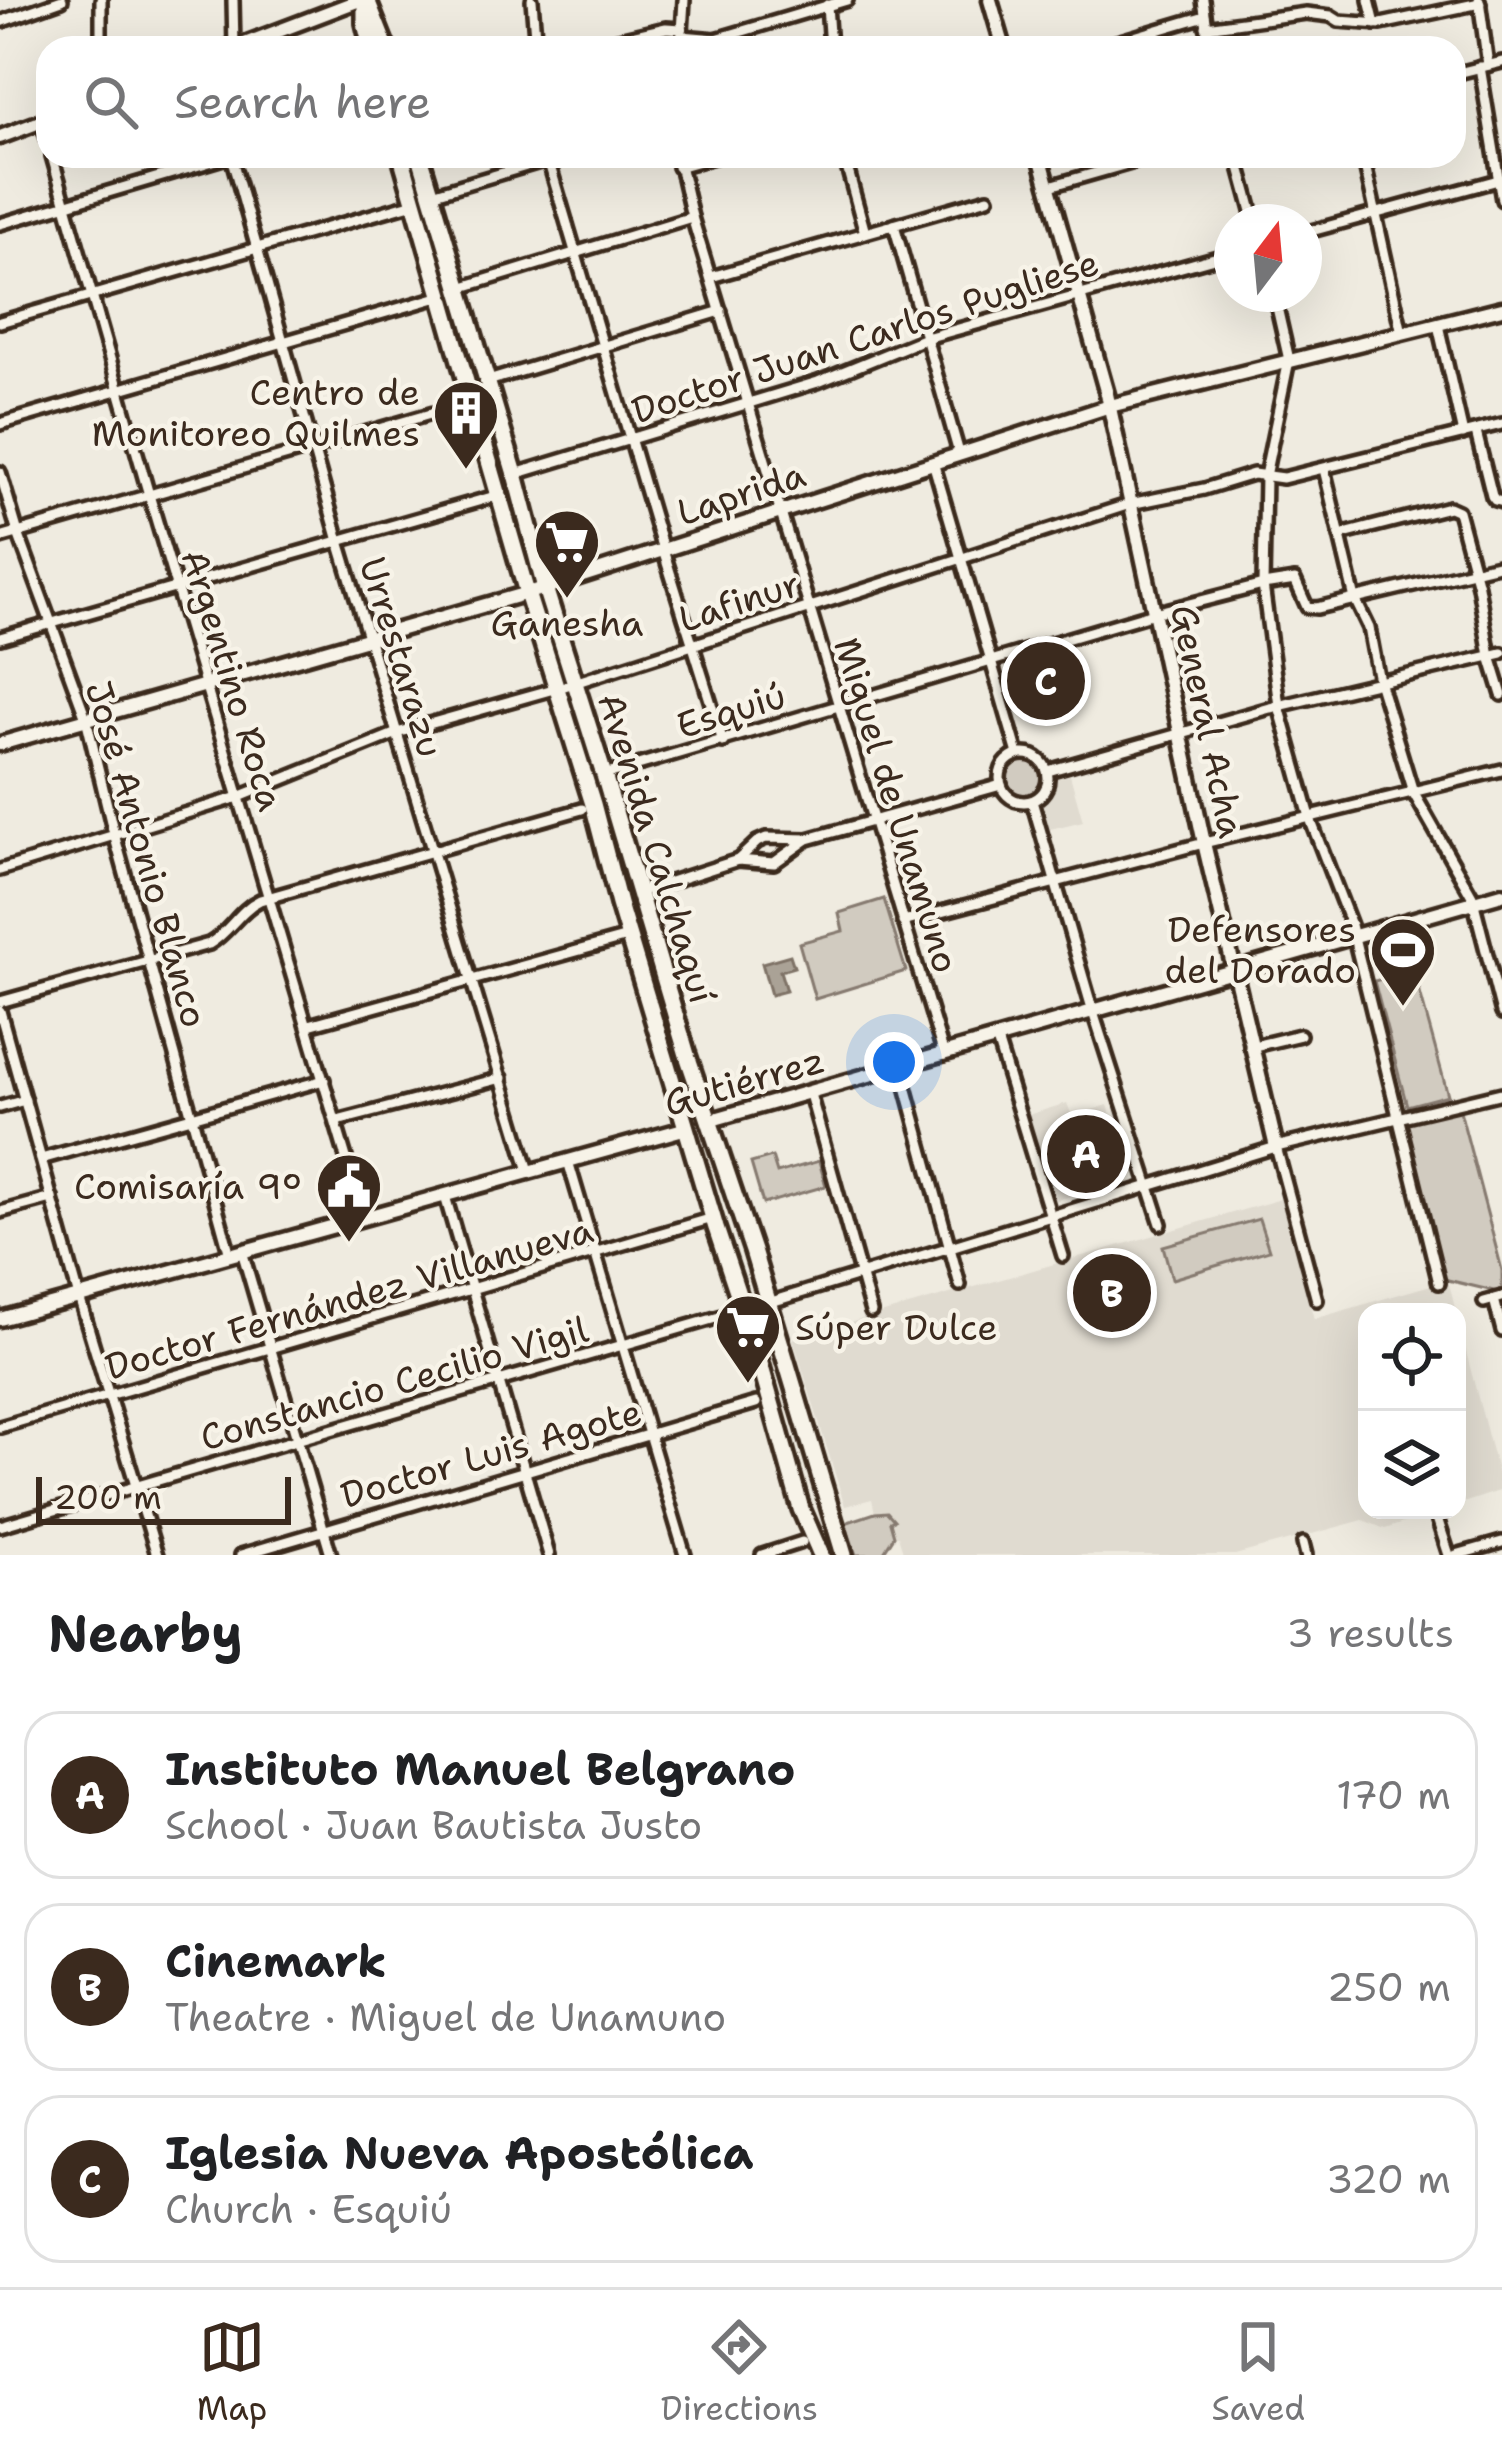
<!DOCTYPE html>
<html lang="en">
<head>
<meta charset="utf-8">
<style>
  :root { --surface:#fff; --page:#f6f6f6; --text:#202124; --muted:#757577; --line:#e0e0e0; --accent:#3b2a1e }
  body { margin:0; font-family:"Shantell Sans",sans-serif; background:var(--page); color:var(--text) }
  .controls { position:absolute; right:36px; bottom:36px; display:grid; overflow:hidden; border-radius:24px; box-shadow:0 12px 48px #0002 }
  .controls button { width:108px; height:108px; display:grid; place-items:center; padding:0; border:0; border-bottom:3px solid var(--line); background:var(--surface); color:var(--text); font:60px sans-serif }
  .compass { position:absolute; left:1214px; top:204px; width:108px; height:108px; border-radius:50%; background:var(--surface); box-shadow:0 12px 48px #0002; rotate:16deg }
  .scale { position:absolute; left:36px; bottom:30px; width:255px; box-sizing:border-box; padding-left:12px; border:6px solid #3b2a1e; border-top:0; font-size:33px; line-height:42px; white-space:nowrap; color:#3b2a1e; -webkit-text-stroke:9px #f7f3e8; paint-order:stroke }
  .you { position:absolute; left:894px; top:1062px; width:42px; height:42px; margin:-30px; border:9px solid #fff; border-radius:50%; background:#1a73e8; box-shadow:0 0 0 18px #1a73e833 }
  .badge { display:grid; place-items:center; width:78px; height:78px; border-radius:50%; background:var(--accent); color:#fff; font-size:39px; font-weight:700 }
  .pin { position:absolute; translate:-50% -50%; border:6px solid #fff; box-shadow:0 3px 12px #0006 }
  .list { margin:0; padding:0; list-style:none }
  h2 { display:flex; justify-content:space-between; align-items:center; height:156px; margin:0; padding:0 48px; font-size:51px }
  h2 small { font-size:39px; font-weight:400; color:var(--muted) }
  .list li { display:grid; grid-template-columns:78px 1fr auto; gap:36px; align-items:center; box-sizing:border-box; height:168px; margin:0 24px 24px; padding:0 24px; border:3px solid var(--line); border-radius:36px }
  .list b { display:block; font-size:45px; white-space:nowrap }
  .list p { margin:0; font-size:39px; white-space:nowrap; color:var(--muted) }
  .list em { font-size:39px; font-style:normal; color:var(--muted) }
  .icon { flex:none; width:66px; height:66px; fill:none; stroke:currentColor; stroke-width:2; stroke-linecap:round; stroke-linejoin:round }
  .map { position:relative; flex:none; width:1502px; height:1555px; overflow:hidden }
  .search { position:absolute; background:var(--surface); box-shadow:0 12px 48px #0002; left:36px; right:36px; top:36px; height:132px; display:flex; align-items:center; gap:30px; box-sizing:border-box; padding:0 42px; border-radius:36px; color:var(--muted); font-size:45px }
  .sheet { height:732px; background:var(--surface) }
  nav { display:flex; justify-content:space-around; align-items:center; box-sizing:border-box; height:168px; border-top:3px solid var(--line); background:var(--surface); font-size:33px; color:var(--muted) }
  nav a { display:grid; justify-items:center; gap:6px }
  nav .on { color:var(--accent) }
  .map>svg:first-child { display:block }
  .built { fill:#e0dbd0 }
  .green { fill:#d1cbc0; stroke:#867a6f; stroke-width:3 }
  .water { fill:#aaa296; stroke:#7e7266; stroke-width:3 }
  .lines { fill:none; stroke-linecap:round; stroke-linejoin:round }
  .minor-casing { stroke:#3b2a1e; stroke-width:18 }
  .tertiary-casing { stroke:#3b2a1e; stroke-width:21 }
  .primary-casing { stroke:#3b2a1e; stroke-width:24 }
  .minor { stroke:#f7f3e8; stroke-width:9 }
  .tertiary { stroke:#f7f3e8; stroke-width:12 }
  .primary { stroke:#f7f3e8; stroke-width:15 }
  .labels { text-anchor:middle; stroke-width:9; stroke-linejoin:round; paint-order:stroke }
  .street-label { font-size:36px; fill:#3b2a1e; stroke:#f7f3e8 }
  .poi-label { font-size:36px; fill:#3b2a1e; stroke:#f7f3e8; text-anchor:end }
</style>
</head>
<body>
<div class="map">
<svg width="1502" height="1555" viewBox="0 0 1502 1555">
  <rect width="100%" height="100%" fill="#efebe0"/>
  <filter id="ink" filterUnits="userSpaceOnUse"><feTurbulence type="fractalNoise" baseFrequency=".00833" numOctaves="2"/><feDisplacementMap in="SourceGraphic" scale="24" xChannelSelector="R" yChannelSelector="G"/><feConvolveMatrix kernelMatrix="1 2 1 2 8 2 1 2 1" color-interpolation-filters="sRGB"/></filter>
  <g filter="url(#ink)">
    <g class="built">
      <polygon points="1070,775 1083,821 1046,830 1040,805 1046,800 1053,779"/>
      <polygon points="1067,1103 1072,1116 1108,1105 1130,1178 1054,1201 1028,1115"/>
      <polygon points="1281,1199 1314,1319 1448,1280 1456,1312 1367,1312 1367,1510 1442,1510 1385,1529 1363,1520 1235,1555 904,1555 898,1536 894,1536 887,1512 875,1513 872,1499 845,1506 793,1339"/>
      <polygon points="1457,1317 1502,1490 1457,1505"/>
    </g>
    <g class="green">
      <circle cx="1025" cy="777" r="21"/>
      <polygon points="884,899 906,971 815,999 799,943 843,931 839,913"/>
      <polygon points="1414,971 1448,1095 1407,1106 1374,981"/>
      <polygon points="1458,1103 1502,1270 1502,1293 1448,1280 1437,1275 1400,1117"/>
      <polygon points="772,1157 777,1173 819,1161 826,1186 763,1204 751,1163"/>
      <polygon points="1259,1219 1269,1250 1172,1279 1163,1246"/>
      <polygon points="887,1512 894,1520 890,1522 894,1536 882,1555 856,1555 845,1523 875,1513"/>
    </g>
    <polygon class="water" points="790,955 794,967 780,971 786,991 771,995 762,963"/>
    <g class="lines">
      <g class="minor-casing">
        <g id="minor">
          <polyline points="101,0 101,48"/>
          <polyline points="233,0 234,48"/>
          <polyline points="532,0 536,48"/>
          <polyline points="1203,0 1210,48"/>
          <polyline points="1369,0 1375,24"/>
          <polyline points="1479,0 1488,65"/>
          <polyline points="827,5 830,48"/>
          <polyline points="0,22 62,0"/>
          <polyline points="1206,27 1306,13 1331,16 1339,21 1381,24 1480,3"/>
          <polyline points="682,36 716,39 847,0"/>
          <polyline points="1339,47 1339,48"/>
          <polyline points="580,48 666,28 682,29"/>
          <polyline points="681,48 684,0"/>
          <polyline points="1097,48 1205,16"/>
          <polyline points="1480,67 1502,200"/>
          <polyline points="1454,74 1502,62"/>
          <polyline points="42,122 48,142"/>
          <polyline points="52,156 149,495 364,1218"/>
          <polyline points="231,156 339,541 529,1171"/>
          <polyline points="547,156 663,550 723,742"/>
          <polyline points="678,156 692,217 944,1055"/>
          <polyline points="844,156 865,233"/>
          <polyline points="1237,156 1255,222"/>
          <polyline points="1363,156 1402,333"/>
          <polyline points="678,167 717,156"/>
          <polyline points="1050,186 1155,156"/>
          <polyline points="432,194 560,156"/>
          <polyline points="0,224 230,156"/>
          <polyline points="894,225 959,453"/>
          <polyline points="1304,233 1502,179"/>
          <polyline points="711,277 988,198"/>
          <polyline points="460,288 692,217"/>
          <polyline points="1274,294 1289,360 1265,476 1263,585 1279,706 1312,824 1351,925 1439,1283"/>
          <polyline points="0,322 414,203"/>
          <polyline points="1438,325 1463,434"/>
          <polyline points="488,381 721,311"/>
          <polyline points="0,424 442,296"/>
          <polyline points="1476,432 1492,496 1495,500 1502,502"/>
          <polyline points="933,462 1018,754"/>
          <polyline points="1324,469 1355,599 1369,628 1379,681 1413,792 1472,896 1502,1013"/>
          <polyline points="0,472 18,533 86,718 114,834 230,1255"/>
          <polyline points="515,474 818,382 926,338 1232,253"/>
          <polyline points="1340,535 1449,507 1458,511 1478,586 1490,656 1502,695"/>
          <polyline points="0,538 472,402"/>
          <polyline points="0,638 499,495"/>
          <circle cx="1024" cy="778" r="24"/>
          <polyline points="1048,771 1270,708 1502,653"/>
          <polyline points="604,775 1154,613 1263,585 1295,580 1307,607 1317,608 1502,564"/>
          <polyline points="1032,801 1093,1012 1161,1224"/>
          <polyline points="738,860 757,842 766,838 808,839 1001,785"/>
          <polyline points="0,870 239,797 397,733 568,685 1130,504 1204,489 1253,474 1283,478 1502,424"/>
          <polyline points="639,892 738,860 774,863 806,840"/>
          <polyline points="903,922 1204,843 1502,770"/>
          <path d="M 0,1002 L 209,944 C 229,933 239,910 260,900 L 582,809"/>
          <polyline points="0,1011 79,1297 157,1555"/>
          <polyline points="309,1025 631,936"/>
          <polyline points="997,1040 1063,1256"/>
          <polyline points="1250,1047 1300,1035"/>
          <polyline points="901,1068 960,1285"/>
          <polyline points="810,1094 871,1312"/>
          <polyline points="0,1107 25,1100"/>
          <polyline points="337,1121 502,1078"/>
          <polyline points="1276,1147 1317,1300"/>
          <polyline points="41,1159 324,1080"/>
          <polyline points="568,1161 685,1555"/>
          <polyline points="445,1196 549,1555"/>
          <polyline points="0,1212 52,1198"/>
          <polyline points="242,1251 331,1555"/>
          <polyline points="1494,1299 1502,1331"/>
          <polyline points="1484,1302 1502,1297"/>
          <polyline points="768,1303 1276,1147 1502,1093"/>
          <polyline points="0,1427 713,1218"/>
          <polyline points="1437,1518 1449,1555"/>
          <polyline points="0,1526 733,1313"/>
          <polyline points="1303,1543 1306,1555"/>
          <polyline points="241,1555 756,1403"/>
          <polyline points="762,1555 802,1542"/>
          <polyline points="1456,1555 1502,1542"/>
        </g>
      </g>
      <g class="tertiary-casing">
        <g id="tertiary">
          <polyline points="990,0 1004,48"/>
          <polyline points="234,48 360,0"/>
          <polyline points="0,137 48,119"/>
          <polyline points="1040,156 1107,394 1204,843 1276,1147"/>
          <polyline points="0,744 545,588 1110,406 1502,308"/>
          <polyline points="708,1121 1502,894"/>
          <polyline points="0,1319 687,1128"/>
        </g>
      </g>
      <g class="primary-casing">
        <g id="primary">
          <polyline points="365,0 365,23 371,48"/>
          <polyline points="367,0 386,48"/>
          <polyline points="401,156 527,593 593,804 619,904 716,1228 754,1342 801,1509 821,1555"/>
          <polyline points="420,156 515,474 545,588 604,775 687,1055 753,1251 844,1555"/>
        </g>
      </g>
      <use href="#minor" class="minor"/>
      <use href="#tertiary" class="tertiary"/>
      <use href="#primary" class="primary"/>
    </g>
  </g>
  <defs>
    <g id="building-pin" transform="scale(3.45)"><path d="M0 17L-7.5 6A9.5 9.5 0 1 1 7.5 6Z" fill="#3b2a1e" stroke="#f7f3e8"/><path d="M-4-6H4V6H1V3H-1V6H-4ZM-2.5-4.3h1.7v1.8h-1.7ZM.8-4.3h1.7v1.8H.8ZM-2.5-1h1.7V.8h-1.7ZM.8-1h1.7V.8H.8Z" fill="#fff"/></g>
    <g id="supermarket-pin" transform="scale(3.45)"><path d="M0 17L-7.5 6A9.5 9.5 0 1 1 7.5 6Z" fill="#3b2a1e" stroke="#f7f3e8"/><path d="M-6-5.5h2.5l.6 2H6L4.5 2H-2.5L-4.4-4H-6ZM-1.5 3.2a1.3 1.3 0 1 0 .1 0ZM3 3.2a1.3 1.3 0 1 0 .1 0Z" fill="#fff"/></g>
    <g id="stadium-pin" transform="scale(3.45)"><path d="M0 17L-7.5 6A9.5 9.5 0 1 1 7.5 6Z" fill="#3b2a1e" stroke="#f7f3e8"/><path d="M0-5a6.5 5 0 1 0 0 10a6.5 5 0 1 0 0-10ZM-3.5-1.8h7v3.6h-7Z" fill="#fff"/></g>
    <g id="civic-pin" transform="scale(3.45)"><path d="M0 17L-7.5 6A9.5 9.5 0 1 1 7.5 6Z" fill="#3b2a1e" stroke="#f7f3e8"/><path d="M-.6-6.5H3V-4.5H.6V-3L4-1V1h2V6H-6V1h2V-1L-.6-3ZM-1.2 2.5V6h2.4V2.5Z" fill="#fff"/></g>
  </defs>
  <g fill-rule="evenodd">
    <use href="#building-pin" x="466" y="413"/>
    <use href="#supermarket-pin" x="567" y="542"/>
    <use href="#stadium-pin" x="1403" y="950"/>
    <use href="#civic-pin" x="349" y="1186"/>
    <use href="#supermarket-pin" x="748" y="1327"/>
  </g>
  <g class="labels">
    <g class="street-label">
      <text transform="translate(865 336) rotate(-18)" y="13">Doctor Juan Carlos Pugliese</text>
      <text transform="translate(741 493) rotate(-18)" y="13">Laprida</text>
      <text transform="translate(739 601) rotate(-18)" y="13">Lafinur</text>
      <text transform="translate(402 657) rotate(73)" y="13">Urrestarazu</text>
      <text transform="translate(233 680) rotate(73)" y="13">Argentino Roca</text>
      <text transform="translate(731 710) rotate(-17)" y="13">Esquiú</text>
      <text transform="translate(1208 721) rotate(78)" y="13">General Acha</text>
      <text transform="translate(897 805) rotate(73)" y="13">Miguel de Unamuno</text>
      <text transform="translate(657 848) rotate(73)" y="13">Avenida Calchaquí</text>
      <text transform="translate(147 854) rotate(74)" y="13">José Antonio Blanco</text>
      <text transform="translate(744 1081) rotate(-16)" y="13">Gutiérrez</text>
      <text transform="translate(349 1298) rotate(-16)" y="13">Doctor Fernández Villanueva</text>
      <text transform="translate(394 1383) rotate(-16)" y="13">Constancio Cecilio Vigil</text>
      <text transform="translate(491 1453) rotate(-16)" y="13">Doctor Luis Agote</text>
    </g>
    <g class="poi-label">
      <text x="420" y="405">Centro de<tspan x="420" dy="41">Monitoreo Quilmes</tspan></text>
      <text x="567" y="636" text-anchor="middle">Ganesha</text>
      <text x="1356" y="942">Defensores<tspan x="1356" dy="41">del Dorado</tspan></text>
      <text x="302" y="1199">Comisaría 9°</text>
      <text x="795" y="1340" text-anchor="start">Súper Dulce</text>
    </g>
  </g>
</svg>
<div class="controls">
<button><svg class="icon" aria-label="locate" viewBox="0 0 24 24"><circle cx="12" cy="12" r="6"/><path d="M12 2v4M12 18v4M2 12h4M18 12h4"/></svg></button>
<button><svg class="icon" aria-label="layers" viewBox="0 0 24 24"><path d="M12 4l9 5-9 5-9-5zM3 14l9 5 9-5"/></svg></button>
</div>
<svg class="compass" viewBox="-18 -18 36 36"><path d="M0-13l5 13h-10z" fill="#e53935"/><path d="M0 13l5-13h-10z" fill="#757577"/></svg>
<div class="scale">200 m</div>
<div class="you"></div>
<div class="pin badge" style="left:1086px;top:1154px">A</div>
<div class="pin badge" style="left:1112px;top:1293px">B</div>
<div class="pin badge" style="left:1046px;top:681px">C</div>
<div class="search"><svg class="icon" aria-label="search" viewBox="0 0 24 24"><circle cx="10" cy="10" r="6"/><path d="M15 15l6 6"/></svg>Search here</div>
</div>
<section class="sheet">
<h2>Nearby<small>3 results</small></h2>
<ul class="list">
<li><span class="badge">A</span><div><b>Instituto Manuel Belgrano</b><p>School · Juan Bautista Justo</p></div><em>170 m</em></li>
<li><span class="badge">B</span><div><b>Cinemark</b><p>Theatre · Miguel de Unamuno</p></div><em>250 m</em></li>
<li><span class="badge">C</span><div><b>Iglesia Nueva Apostólica</b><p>Church · Esquiú</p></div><em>320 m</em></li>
</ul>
</section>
<nav>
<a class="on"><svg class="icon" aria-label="map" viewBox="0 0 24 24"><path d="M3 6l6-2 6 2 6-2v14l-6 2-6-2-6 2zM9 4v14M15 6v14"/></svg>Map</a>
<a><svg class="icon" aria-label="directions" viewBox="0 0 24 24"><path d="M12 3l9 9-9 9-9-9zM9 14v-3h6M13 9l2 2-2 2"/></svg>Directions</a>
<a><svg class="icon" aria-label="saved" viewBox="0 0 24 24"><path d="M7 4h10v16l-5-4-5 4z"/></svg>Saved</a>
</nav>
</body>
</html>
